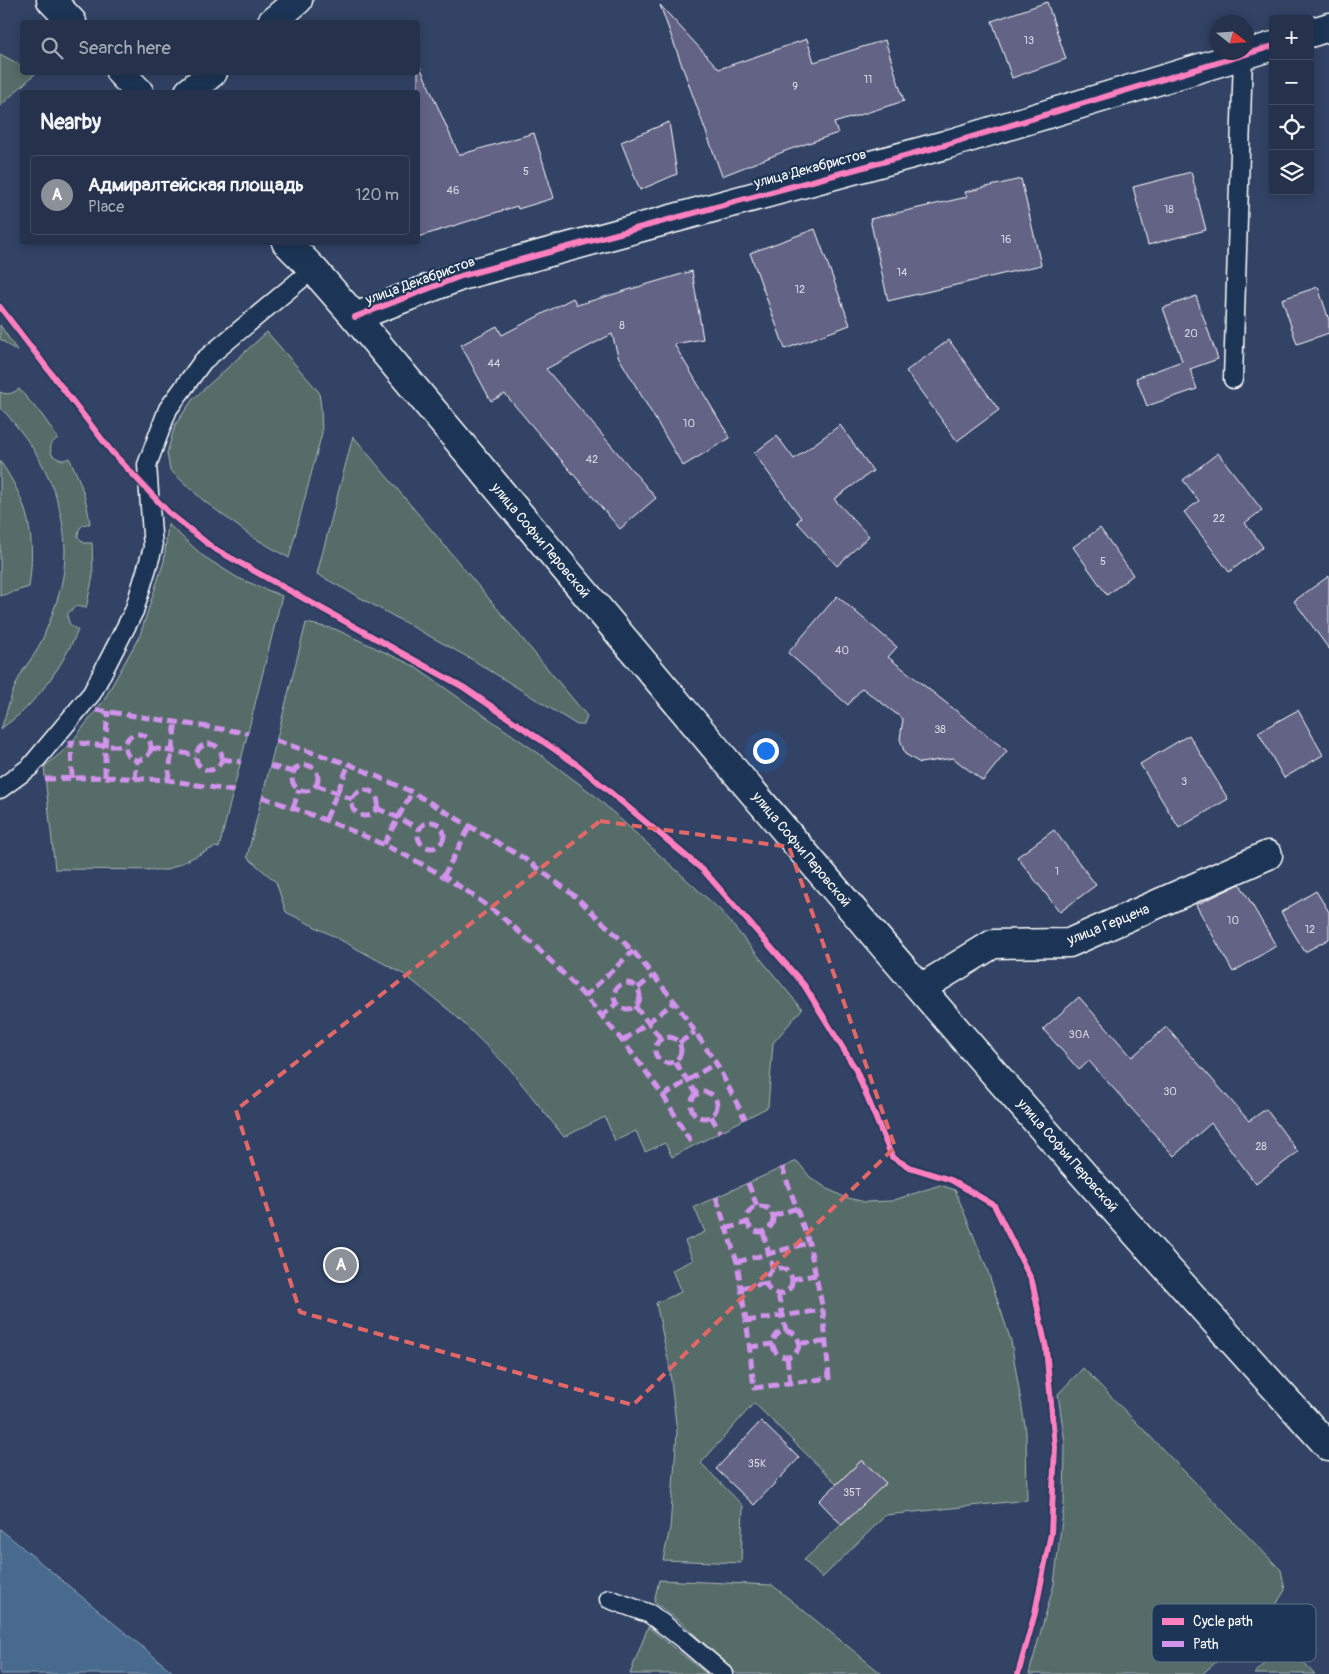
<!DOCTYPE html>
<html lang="en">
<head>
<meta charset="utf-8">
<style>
  :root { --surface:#26324c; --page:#323e56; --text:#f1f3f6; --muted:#a4aab5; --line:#424d64; --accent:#8c9099 }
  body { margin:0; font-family:Pangolin,sans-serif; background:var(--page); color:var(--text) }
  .controls { position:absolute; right:15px; top:15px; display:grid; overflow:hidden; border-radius:5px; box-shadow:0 2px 12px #0003 }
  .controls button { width:45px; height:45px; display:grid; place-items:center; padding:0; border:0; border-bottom:1px solid var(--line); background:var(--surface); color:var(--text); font:25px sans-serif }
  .compass { position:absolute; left:1209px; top:15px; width:45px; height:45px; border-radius:50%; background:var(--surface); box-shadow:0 2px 12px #0003; rotate:107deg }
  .you { position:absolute; left:765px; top:750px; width:18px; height:18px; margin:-12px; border:4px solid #fff; border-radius:50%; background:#1a73e8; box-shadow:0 0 0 8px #1a73e833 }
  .badge { display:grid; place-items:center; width:32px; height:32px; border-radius:50%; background:var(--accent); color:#fff; font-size:16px; font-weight:700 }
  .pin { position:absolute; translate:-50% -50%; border:2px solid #fff; box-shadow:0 1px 5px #0006 }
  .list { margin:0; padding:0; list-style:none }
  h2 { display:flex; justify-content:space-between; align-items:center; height:65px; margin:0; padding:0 20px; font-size:21px }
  h2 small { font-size:16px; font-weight:400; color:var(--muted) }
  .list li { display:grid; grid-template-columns:32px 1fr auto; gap:15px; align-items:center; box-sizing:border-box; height:80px; margin:0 10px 10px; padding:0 10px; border:1px solid var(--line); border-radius:5px }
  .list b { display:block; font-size:19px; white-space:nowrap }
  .list p { margin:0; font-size:16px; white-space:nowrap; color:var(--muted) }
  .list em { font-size:16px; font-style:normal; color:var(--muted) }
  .icon { flex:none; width:28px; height:28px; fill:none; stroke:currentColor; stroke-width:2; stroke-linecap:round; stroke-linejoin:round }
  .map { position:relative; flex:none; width:1329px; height:1674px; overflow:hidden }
  .search { position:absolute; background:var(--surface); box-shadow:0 2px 12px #0003; left:20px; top:20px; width:400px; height:55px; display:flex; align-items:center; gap:12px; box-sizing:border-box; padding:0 18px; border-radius:5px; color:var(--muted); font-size:19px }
  .panel { position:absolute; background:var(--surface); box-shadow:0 2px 12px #0003; left:20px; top:90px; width:400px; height:155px; border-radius:5px }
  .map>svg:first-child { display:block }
  .green { fill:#576c67; stroke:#abb6b3 }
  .water { fill:#476a8e; stroke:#91a6bb }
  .building { fill:#636386; stroke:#fff }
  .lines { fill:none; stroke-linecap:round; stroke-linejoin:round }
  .service-casing { stroke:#fff; stroke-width:21 }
  .minor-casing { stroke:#fff; stroke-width:31 }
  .secondary-casing { stroke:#fff; stroke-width:31 }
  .service { stroke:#1d3557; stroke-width:18 }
  .minor { stroke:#1d3557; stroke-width:28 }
  .secondary { stroke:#1d3557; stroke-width:28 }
  .quiet { stroke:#d193ec; stroke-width:5; stroke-dasharray:10 5; stroke-linecap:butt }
  .cycleway-casing { stroke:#1d3557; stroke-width:9 }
  .cycleway { stroke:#ff80c0; stroke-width:6 }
  .marked { fill:none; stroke:#e26868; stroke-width:4; stroke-dasharray:10 6; stroke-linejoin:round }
  .labels { text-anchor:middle; stroke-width:4.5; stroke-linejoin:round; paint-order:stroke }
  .number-label { font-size:11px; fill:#d8d8e1 }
  .street-label { font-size:14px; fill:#fff; stroke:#1d3557 }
  .key { fill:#1d3557; stroke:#617289; stroke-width:1 }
  .key-label { font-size:14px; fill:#fff }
</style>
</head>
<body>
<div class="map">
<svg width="1329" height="1674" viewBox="0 0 1329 1674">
  <rect width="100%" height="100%" fill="#324365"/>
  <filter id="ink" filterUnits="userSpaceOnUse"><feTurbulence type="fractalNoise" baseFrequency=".02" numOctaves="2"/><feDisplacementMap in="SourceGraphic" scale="10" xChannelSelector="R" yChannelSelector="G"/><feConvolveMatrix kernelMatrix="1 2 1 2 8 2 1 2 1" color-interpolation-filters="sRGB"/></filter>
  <g filter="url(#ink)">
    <g class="green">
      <polygon points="0,54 22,66 22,72 36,73 0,106"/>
      <polygon points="0,325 18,352 0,339"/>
      <polygon points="267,332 319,392 321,408 322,433 289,558 251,536 204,501 170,470 167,453 175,425 193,399"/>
      <path d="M 19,389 L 42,415 L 58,438 C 51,442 49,447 52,455 C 58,459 62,462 69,458 C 80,479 87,500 90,524 C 82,523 78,528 78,537 L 84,543 L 92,543 L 93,576 L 86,608 L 76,606 L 68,613 C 67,622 70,626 78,630 C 67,656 50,683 30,704 C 22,714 10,721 1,729 C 7,712 11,692 20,676 C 24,667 32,659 37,650 C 46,633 53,613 59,594 C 76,536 55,473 18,428 C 12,421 7,413 0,408 L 0,392 C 7,395 12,394 19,389 Z"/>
      <polygon points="353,436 587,716 584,725 577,725 473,660 317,574"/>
      <path d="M 0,461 C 29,503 36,537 29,587 L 0,596 Z"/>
      <polygon points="168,524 203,556 238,578 282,596 219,848 215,847 167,870 55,869 44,767 68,747 104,700 140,635 164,561"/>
      <polygon points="306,623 335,629 412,665 541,755 594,795 721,911 802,1009 773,1043 768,1107 672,1157 665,1143 645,1152 636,1131 615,1141 605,1117 564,1137 509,1068 455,1015 405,975 337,938 286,912 276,882 247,857"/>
      <polygon points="797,1161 810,1177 828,1189 844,1197 865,1202 891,1201 940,1185 955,1190 987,1269 1011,1341 1026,1432 1027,1500 886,1515 822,1578 804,1560 885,1483 862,1460 837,1484 754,1403 701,1463 743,1506 741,1563 663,1560 670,1528 677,1432 669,1364 656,1303 681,1292 672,1270 693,1260 685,1241 705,1232 694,1207"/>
      <polygon points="1083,1368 1281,1570 1285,1590 1268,1618 1202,1674 1029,1674 1054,1584 1064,1504 1065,1443 1058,1394"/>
      <polygon points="659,1580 772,1585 882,1674 737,1674 683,1624 654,1602"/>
      <polygon points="648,1627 707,1674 630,1674"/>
      <polygon points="1286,1644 1315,1674 1254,1674"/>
    </g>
    <polygon class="water" points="0,1529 175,1674 0,1674"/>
    <g class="building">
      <polygon points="1047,2 1066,59 1012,78 992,21"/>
      <polygon points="660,5 719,69 807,39 814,62 885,40 904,101 834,123 838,133 788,150 722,176"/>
      <polygon points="418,62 459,155 534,133 554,198 518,209 517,206 418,237"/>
      <polygon points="669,122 677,174 640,190 621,142"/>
      <polygon points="1191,172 1206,230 1148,245 1133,187"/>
      <polygon points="1021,179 1041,265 888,301 870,219 967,197 965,192"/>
      <polygon points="815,229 850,325 785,349 750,253"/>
      <polygon points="692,271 703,339 674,344 730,438 683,466 618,356 612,334 546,369 656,498 620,529 505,394 491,401 461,345 497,326 502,335 573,298 577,305"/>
      <polygon points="1318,287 1329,320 1329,333 1297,344 1282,299"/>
      <polygon points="1196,296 1218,359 1190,369 1197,389 1147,406 1136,378 1182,361 1163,308"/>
      <polygon points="949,340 999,410 957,441 906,371"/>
      <polygon points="840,425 873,471 834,499 869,536 837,566 797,522 801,518 754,453 777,436 794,459"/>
      <polygon points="1218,453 1262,510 1245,523 1263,547 1229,572 1184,512 1199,501 1183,480"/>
      <polygon points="1100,528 1133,575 1107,595 1073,547"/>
      <polygon points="1329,576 1329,649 1294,601"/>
      <polygon points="837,596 897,647 888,657 1007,751 983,781 953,758 920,763 905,754 900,739 903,719 862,688 848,705 788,653"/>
      <polygon points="1298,710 1323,755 1284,778 1258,732"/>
      <polygon points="1189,735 1228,799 1179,828 1140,764"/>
      <polygon points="1054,830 1096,885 1060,912 1017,857"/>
      <polygon points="1240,884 1276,946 1233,972 1196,905"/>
      <polygon points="1316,891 1329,912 1329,939 1305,952 1281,912"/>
      <polygon points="1079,997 1132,1057 1166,1027 1249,1121 1266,1109 1298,1152 1256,1184 1211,1123 1174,1156 1089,1061 1079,1070 1043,1029"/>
      <polygon points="761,1421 799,1458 754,1505 716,1469"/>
      <polygon points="862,1460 886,1483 842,1525 819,1501"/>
    </g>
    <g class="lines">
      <g class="service-casing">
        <g id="service">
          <polyline points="1233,379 1243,56"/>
          <polyline points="0,789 30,767 92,693 134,611 153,548 147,465 168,409 203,361 313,269"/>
          <polyline points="609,1599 650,1614 684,1640 724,1674"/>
        </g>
      </g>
      <g class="minor-casing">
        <g id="minor">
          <polyline points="272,22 298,0"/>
          <polyline points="1310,33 1329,27"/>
          <polyline points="189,92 213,72"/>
          <polyline points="355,317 461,276 945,145 1273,46"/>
          <polyline points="921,988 993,944 1069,943 1268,855"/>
        </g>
      </g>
      <g class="secondary-casing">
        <g id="secondary">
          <polyline points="51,0 72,22"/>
          <polyline points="120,72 139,92"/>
          <path d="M 286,242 L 313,269 L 355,317 C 542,541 729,767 920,988 C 1054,1143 1191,1296 1329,1447"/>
        </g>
      </g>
      <use href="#service" class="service"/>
      <use href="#minor" class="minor"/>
      <use href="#secondary" class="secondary"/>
      <g class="quiet">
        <polyline points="96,710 248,733"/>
        <circle cx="138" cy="747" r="13"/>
        <polyline points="276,741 349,764 412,792 525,859 576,897 633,951 675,1002 716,1063 745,1119"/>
        <circle cx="209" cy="757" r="13"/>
        <polyline points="151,748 196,755"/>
        <polyline points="222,759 241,762"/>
        <circle cx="305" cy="778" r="13"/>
        <polyline points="270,766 293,772"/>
        <polyline points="105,777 105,746 108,711"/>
        <polyline points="72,778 71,742 105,746 125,746"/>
        <polyline points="45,779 105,777 168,780 233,791"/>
        <polyline points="135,779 137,760"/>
        <polyline points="168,780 176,721"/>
        <polyline points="316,785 352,799"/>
        <circle cx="365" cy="803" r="13"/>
        <path d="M 262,797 C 325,819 386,842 443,876 C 530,928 604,1012 662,1094 C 673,1111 683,1129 693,1146"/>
        <polyline points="293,808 299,790"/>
        <polyline points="376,808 399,818 419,829"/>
        <polyline points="326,819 349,764"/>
        <circle cx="431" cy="835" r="13"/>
        <polyline points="384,844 412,792"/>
        <polyline points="443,877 470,826"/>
        <circle cx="627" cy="996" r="13"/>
        <polyline points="638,988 653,976"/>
        <polyline points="584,997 633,951"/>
        <polyline points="635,1006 661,1039"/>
        <polyline points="601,1017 616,1004"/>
        <circle cx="668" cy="1050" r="13"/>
        <polyline points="623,1041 675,1002"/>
        <polyline points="679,1043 695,1032"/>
        <polyline points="675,1062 697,1094"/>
        <circle cx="704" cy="1105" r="13"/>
        <polyline points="663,1096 716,1063"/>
        <polyline points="711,1116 720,1132"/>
        <polyline points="748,1183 757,1206"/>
        <polyline points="716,1197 737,1262 748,1334 754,1388 829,1378 823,1310 809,1243 782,1167"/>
        <circle cx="760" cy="1219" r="13"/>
        <polyline points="773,1216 797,1208"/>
        <polyline points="726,1229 748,1222"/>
        <polyline points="763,1232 773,1269"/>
        <polyline points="737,1262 809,1243"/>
        <circle cx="779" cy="1281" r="13"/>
        <polyline points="792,1279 816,1275"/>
        <polyline points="741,1288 766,1283"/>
        <polyline points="778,1294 786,1331"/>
        <polyline points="746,1321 823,1310"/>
        <circle cx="786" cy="1344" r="13"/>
        <polyline points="800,1343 826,1342"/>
        <polyline points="750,1347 773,1344"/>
        <polyline points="787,1357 790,1383"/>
      </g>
      <g class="cycleway-casing">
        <g id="cycleway">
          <polyline points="0,307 111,451 168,512 213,548 463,687 579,766 704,871 804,985 855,1068 892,1157 909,1167 951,1180 994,1205 1032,1281 1046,1348 1055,1447 1051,1533 1035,1613 1018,1674"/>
          <polyline points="355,317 461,276 945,145 1273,46"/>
        </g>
      </g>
      <use href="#cycleway" class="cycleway"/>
    </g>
  </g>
  <path class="marked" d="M 600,821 L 789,847 L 895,1147 L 633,1405 L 300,1312 L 236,1110 Z"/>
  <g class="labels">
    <g class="number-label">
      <text x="1029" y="44">13</text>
      <text x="868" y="83">11</text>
      <text x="795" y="90">9</text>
      <text x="526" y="175">5</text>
      <text x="453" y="194">46</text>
      <text x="1169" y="213">18</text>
      <text x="1006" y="243">16</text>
      <text x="902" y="276">14</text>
      <text x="800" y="293">12</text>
      <text x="622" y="329">8</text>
      <text x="1191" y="337">20</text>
      <text x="494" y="367">44</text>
      <text x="689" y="427">10</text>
      <text x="592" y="463">42</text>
      <text x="1219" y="522">22</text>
      <text x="1103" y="565">5</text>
      <text x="842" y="654">40</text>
      <text x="940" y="733">38</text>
      <text x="1184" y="785">3</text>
      <text x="1057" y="875">1</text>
      <text x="1233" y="924">10</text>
      <text x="1310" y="933">12</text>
      <text x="1079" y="1038">30А</text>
      <text x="1170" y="1095">30</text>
      <text x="1261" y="1150">28</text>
      <text x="757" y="1467">35К</text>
      <text x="852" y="1496">35Т</text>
    </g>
    <g class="street-label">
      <text transform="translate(810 168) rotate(-15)" y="5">улица Декабристов</text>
      <text transform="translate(420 280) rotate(-20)" y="5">улица Декабристов</text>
      <text transform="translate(541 540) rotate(50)" y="5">улица Софьи Перовской</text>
      <text transform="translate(802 849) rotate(50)" y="5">улица Софьи Перовской</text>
      <text transform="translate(1108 924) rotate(-22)" y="5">улица Герцена</text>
      <text transform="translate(1068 1155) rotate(49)" y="5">улица Софьи Перовской</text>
    </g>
  </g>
  <rect x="1152" y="1604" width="164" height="58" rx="8" class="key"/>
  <rect x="1162" y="1618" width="22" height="7" fill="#ff80c0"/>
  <rect x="1162" y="1641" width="22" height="6" fill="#d193ec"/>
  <g class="key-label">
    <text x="1193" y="1626">Cycle path</text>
    <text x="1193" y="1649">Path</text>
  </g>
</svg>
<div class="controls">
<button>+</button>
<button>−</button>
<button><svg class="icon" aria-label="locate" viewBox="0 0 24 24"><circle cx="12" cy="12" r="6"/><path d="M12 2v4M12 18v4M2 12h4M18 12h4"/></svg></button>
<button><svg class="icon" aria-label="layers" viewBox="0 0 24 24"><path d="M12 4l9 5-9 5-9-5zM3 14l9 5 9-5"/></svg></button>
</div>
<svg class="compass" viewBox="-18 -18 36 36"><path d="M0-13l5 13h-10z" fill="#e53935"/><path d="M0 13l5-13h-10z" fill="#a4aab5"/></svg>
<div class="you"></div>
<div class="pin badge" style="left:341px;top:1265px">A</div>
<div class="search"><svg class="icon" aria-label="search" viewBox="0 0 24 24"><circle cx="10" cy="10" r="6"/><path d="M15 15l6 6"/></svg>Search here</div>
<section class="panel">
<h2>Nearby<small></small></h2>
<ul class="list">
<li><span class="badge">A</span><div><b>Адмиралтейская площадь</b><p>Place</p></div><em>120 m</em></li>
</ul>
</section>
</div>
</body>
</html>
